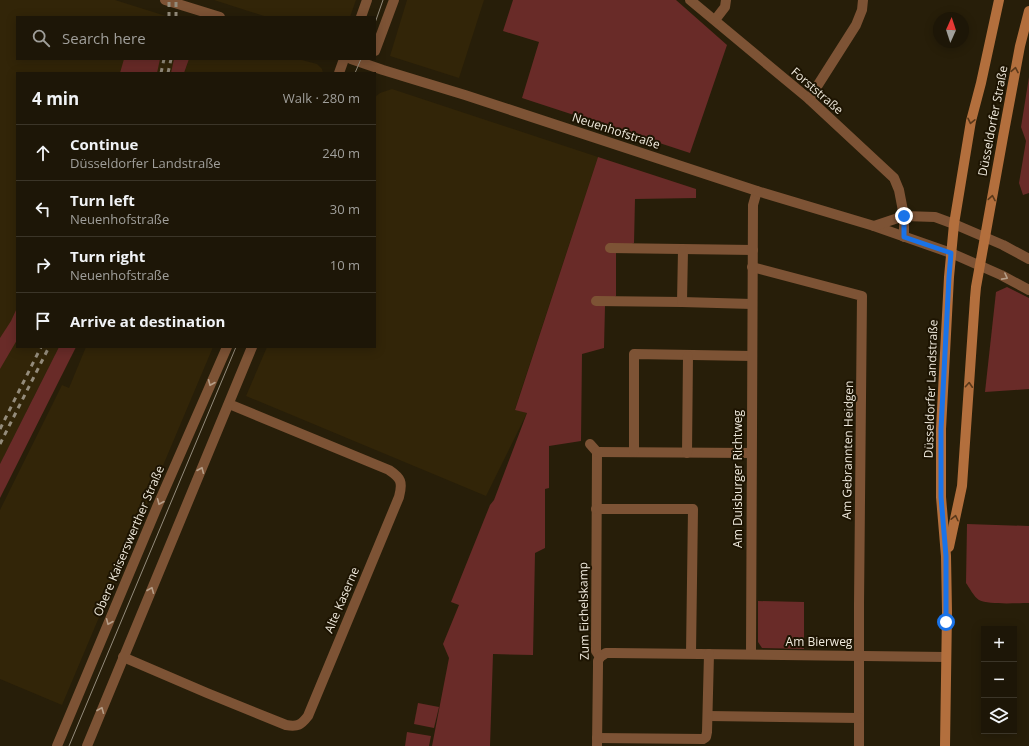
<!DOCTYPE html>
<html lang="en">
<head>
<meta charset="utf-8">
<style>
  :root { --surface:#1d1607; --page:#2a2315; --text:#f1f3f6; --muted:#a09f9b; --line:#3b3528 }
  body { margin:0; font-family:"Open Sans",sans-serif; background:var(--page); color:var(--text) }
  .controls { position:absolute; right:12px; bottom:12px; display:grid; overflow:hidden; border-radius:0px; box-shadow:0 2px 10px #0003 }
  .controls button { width:36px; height:36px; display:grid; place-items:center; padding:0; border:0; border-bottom:1px solid var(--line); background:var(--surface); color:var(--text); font:20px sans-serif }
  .compass { position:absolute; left:933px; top:12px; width:36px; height:36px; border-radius:50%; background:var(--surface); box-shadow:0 2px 10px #0003; rotate:3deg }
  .stop { position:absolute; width:12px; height:12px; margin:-9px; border:3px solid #1a73e8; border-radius:50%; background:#fff }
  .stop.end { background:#1a73e8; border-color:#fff; box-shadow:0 1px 4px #0008 }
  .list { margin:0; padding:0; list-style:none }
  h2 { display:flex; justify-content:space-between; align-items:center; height:52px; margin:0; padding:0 16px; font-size:17px }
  h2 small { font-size:13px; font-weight:400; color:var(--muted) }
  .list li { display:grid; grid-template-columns:26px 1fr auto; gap:12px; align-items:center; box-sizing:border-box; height:56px; padding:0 16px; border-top:1px solid var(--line) }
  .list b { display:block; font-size:15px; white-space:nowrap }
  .list p { margin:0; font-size:13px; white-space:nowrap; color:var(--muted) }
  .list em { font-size:13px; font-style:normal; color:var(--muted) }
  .icon { flex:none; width:22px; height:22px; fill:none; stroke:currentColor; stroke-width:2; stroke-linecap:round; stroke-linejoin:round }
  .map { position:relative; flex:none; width:1029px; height:746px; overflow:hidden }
  .search { position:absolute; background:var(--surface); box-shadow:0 2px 10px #0003; left:16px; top:16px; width:360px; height:44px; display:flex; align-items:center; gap:10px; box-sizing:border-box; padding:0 14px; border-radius:0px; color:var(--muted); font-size:15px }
  .panel { position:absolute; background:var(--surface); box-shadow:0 2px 10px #0003; left:16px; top:72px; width:360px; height:276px; border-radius:0px }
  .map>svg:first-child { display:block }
  .built { fill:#322508 }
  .green { fill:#692b28 }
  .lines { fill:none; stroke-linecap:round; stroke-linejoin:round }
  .minor { stroke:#7d5335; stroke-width:10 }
  .tertiary { stroke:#7d5335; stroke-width:10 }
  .secondary { stroke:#b36f3d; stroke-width:10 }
  .tram { stroke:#948c7c; stroke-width:1 }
  .rail { stroke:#948c7c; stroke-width:3; stroke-dasharray:5 5; stroke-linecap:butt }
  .oneway { stroke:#59381a }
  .oneway2 { stroke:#b69e88 }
  .route { stroke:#1a73e8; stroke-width:5 }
  .labels { text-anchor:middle; stroke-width:4; stroke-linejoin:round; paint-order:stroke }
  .street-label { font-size:12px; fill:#efe9dc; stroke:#1d1402 }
</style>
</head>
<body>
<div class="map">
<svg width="1029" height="746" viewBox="0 0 1029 746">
  <rect width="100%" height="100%" fill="#271e09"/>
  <g class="built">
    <polygon points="0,0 115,0 169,17 17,17 17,59 179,59 176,73 17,73 17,347 59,347 0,464"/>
    <polygon points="214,0 356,0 350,17 267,17"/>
    <polygon points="407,0 484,0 459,78 390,56"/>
    <polygon points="189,59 298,59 317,64 322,69 323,73 184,73"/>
    <polygon points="392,89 598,157 515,409 527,413 486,496 246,396 267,347 375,347 375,97 380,93"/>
    <polygon points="86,347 213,347 62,705 0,679 0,510 62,385 69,388"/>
  </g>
  <g class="green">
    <polygon points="513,0 676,0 727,45 690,153 522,98 539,42 503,31"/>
    <polygon points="124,59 160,59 157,73 120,73"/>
    <polygon points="174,59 189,59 184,73 171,73"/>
    <polygon points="1029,77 1029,193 1023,195 1019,183 1026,141 1021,127"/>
    <polygon points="598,157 696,189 696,198 635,199 634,243 616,251 616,296 605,306 604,348 582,354 581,441 549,446 549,488 545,489 545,548 535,553 533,655 493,654 490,746 432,746 449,658 443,644 459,605 451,602 490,505 494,500 527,413 515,410"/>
    <polygon points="1007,287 1029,298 1029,389 985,392 996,292"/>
    <polygon points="17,308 17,340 0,369 0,338 11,321"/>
    <polygon points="59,347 76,347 0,498 0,464"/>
    <path d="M 967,524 L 1029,526 L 1029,603 C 1017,603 989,605 979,600 C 974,597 969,587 966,583 Z"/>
    <polygon points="758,601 804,602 804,649 762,648 758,642"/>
    <polygon points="418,703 439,707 434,728 414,724"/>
    <polygon points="407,732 431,736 429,746 405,746"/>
  </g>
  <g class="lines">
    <g class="minor">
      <polyline points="165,0 220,17"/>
      <polyline points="690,0 809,99 894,178 899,190 904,216"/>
      <polyline points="715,20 725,7 726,0"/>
      <polyline points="809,99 856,25 862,10 863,0"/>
      <polyline points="610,248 753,250"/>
      <polyline points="752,267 862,296 859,604 859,746"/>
      <polyline points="596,301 682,302 752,304"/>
      <polyline points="682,302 683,250"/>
      <polyline points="590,444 597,452 596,651 600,657"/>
      <polyline points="597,452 751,453"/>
      <polyline points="634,452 634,354 752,356"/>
      <polyline points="687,453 688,356"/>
      <polyline points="596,509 693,509 691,653"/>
      <polyline points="751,654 753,205 757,191"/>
      <path d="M 123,657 L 207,693 L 286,725 C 298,727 301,725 308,716 L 399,497 C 403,482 401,478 389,470 L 229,404"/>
      <polyline points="600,657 606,653 613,653 946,657"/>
      <polyline points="708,716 859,718"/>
      <polyline points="597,738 703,739 706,737 707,732 709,654"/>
      <polyline points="597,746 598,666 598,661 600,657"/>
    </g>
    <g class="tertiary">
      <polyline points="361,17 367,0"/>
      <polyline points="375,51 394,0"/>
      <polyline points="351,59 383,70 465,95 757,191 874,226 951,253 1001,275 1029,290"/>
      <polyline points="339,73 344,59"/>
      <polyline points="874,226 904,216 935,217 954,224 1003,245 1029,259"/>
      <polyline points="904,237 904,216"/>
      <polyline points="57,746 157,507 227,347"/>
      <polyline points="87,746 252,347"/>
    </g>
    <g class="secondary">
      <polyline points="949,547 962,486 975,298 976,287 1003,137 1020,46 1029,11"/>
      <polyline points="945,746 947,612 946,556 941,497 941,429 949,277 954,224 971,121 981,83 999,0"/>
    </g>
    <g class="tram">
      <polyline points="375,23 383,0"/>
      <polyline points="355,73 361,59"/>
      <polyline points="69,746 236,347"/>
    </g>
    <g class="rail">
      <polyline points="169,17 169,0"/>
      <polyline points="176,17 176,0"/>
      <polyline points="161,73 164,59"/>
      <polyline points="168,73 171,59"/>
      <polyline points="0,429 41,347"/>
      <polyline points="0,444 49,347"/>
    </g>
  </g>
  <defs><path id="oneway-chevron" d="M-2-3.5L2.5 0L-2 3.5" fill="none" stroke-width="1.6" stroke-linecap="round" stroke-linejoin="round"/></defs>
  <g class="oneway">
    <use href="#oneway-chevron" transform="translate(1015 70) rotate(-79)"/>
    <use href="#oneway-chevron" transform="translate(971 121) rotate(102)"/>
    <use href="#oneway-chevron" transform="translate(992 198) rotate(-80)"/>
    <use href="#oneway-chevron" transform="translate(969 385) rotate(-86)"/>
    <use href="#oneway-chevron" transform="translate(955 518) rotate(-77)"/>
  </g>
  <g class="oneway2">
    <use href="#oneway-chevron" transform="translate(1005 277) rotate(28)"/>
    <use href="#oneway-chevron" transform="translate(211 383) rotate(113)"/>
    <use href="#oneway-chevron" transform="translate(201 470) rotate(-67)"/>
    <use href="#oneway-chevron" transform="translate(160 502) rotate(113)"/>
    <use href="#oneway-chevron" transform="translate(151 590) rotate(-68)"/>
    <use href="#oneway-chevron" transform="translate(109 622) rotate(113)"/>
    <use href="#oneway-chevron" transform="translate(101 710) rotate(-68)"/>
  </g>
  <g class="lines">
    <polyline class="route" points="904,216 904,237 951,253 949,277 941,429 941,497 946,556 946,622"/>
  </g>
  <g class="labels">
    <g class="street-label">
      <text transform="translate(817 91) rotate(41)" y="4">Forststraße</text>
      <text transform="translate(993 121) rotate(-79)" y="4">Düsseldorfer Straße</text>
      <text transform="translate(616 131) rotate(18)" y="4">Neuenhofstraße</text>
      <text transform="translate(931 389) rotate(-88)" y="4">Düsseldorfer Landstraße</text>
      <text transform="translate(848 450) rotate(-89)" y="4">Am Gebrannten Heidgen</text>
      <text transform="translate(738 479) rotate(-90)" y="4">Am Duisburger Richtweg</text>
      <text transform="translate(129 541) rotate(-67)" y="4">Obere Kaiserswerther Straße</text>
      <text transform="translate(342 600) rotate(-67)" y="4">Alte Kaserne</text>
      <text transform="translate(584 611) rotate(-91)" y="4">Zum Eichelskamp</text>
      <text x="819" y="646">Am Bierweg</text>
    </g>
  </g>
</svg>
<div class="controls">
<button>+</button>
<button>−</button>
<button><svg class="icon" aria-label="layers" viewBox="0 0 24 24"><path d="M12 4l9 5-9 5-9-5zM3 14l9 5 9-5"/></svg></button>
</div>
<svg class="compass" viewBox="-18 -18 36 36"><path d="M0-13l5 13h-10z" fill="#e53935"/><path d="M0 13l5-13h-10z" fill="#a09f9b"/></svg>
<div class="stop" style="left:946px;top:622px"></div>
<div class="stop end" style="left:904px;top:216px"></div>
<div class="search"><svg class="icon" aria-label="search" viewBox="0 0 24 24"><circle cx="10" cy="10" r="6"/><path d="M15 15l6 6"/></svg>Search here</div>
<section class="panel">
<h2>4 min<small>Walk · 280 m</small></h2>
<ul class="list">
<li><svg class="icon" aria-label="ahead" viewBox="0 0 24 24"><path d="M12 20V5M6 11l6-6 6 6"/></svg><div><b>Continue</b><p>Düsseldorfer Landstraße</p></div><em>240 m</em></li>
<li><svg class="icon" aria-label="left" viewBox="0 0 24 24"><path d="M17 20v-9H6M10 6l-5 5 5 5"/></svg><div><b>Turn left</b><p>Neuenhofstraße</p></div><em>30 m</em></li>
<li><svg class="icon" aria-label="right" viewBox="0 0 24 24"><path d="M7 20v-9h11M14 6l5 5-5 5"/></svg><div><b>Turn right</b><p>Neuenhofstraße</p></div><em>10 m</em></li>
<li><svg class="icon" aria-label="arrive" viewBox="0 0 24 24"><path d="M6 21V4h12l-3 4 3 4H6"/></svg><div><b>Arrive at destination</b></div></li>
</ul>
</section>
</div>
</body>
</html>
